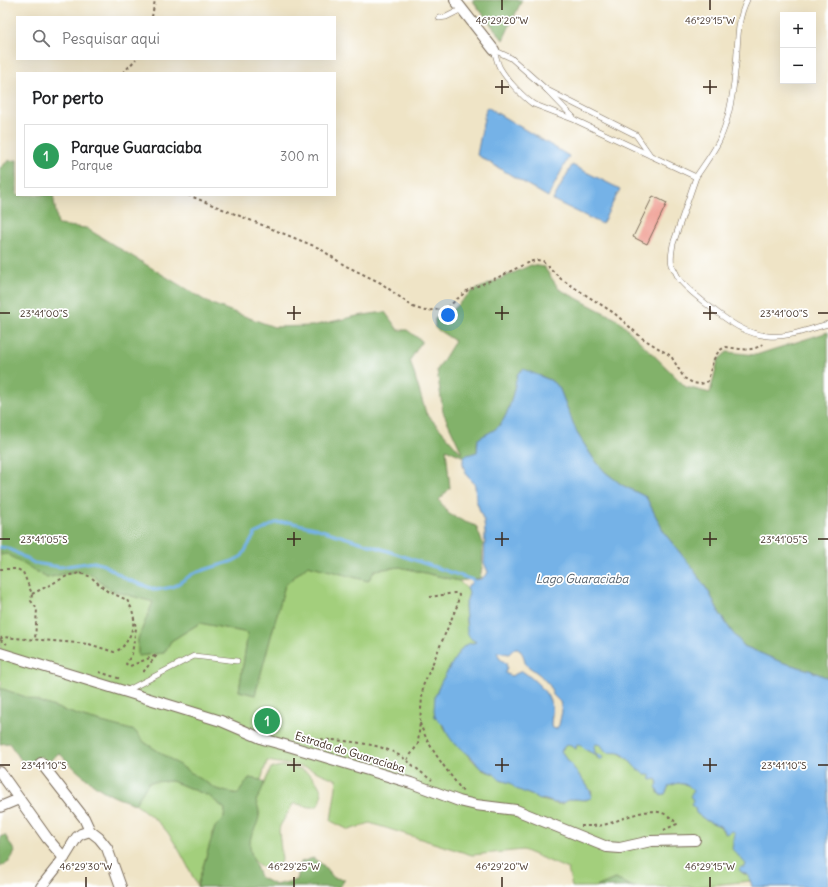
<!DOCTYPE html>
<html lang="pt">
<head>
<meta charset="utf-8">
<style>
  :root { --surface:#fff; --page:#f2f2f2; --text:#202124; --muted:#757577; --line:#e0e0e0; --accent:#db2777 }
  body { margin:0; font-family:Delius,sans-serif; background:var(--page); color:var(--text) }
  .controls { position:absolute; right:12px; top:12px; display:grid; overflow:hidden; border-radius:0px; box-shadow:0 4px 16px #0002 }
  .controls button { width:36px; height:36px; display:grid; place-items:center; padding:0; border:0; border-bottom:1px solid var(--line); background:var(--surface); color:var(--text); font:20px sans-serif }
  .you { position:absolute; left:448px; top:315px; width:14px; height:14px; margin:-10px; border:3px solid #fff; border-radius:50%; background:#1a73e8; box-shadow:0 0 0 6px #1a73e833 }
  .badge { display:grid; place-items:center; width:26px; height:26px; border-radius:50%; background:var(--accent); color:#fff; font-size:13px; font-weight:700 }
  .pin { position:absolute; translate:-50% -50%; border:2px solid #fff; box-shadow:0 1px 4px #0006 }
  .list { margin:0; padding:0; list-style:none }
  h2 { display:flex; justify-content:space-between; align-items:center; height:52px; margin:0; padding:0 16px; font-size:17px }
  h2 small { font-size:13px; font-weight:400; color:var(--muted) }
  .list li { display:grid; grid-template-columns:26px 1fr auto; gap:12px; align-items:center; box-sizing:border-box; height:64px; margin:0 8px 8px; padding:0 8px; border:1px solid var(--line); border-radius:0px }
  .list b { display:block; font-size:15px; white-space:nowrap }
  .list p { margin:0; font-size:13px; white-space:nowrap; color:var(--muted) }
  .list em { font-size:13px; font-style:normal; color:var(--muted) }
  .icon { flex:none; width:22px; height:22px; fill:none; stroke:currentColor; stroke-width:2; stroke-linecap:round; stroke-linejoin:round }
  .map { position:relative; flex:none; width:828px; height:887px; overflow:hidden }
  .search { position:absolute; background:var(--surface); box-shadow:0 4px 16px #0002; left:16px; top:16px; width:320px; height:44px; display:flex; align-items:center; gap:10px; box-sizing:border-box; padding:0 14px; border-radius:0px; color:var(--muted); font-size:15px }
  .panel { position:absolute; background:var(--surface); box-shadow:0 4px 16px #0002; left:16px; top:72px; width:320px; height:124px; border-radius:0px }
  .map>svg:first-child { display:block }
  .green { fill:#a3cf7b; stroke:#6f7c4c }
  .forest { fill:#82b26b; stroke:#5e6e44 }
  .water { fill:#74b2e7; stroke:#586e82; fill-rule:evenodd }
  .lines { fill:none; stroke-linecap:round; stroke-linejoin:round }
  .stream { stroke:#74b2e7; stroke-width:3 }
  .building { fill:#f1a99f }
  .lane-casing { stroke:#7a6b59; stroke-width:6 }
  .street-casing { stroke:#7a6b59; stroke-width:12 }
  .path { stroke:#7a6b59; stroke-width:2; stroke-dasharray:3 3; stroke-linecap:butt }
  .lane { stroke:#fff; stroke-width:5 }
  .street { stroke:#fff; stroke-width:10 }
  .ticks { fill:none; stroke:#3b2a1e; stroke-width:1.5 }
  .labels { text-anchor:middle; stroke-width:3.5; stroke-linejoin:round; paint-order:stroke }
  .street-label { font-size:11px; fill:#3b2a1e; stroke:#fff }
  .water-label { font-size:12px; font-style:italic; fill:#4f5a64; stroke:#fff }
  .ticks-label { font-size:10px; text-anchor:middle; fill:#3b2a1e; stroke:#fff; stroke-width:3.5; stroke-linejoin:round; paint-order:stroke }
</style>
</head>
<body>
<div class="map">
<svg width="828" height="887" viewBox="0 0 828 887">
  <rect width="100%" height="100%" fill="#fff"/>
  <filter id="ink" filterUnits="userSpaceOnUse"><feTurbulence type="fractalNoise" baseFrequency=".025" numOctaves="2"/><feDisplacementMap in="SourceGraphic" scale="8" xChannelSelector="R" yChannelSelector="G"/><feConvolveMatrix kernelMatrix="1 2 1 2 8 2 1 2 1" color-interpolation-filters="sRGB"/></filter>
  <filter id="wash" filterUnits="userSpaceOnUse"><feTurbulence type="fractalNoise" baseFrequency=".012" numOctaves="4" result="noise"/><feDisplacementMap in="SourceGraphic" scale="16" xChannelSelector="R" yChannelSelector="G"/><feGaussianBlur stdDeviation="0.9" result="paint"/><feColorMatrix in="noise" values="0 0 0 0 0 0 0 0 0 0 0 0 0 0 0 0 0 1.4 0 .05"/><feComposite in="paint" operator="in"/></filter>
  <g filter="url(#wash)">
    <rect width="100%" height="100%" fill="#efe4c6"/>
    <g class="green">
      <polygon points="7,553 47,578 75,571 91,574 111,590 153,602 138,639 138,656 164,653 171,641 200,623 248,633 239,691 255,695 285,585 308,565 368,581 375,570 400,567 459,581 468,590 469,593 465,606 466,624 476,642 468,644 463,647 457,655 438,689 442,724 451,738 482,770 494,774 500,780 510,783 528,794 536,797 537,799 558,804 562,804 570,799 587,800 592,792 561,751 565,746 569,745 576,749 577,744 581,745 586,750 596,755 598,759 595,753 594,746 596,744 601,745 615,753 617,752 627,758 636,768 650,775 654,780 656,779 657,780 658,792 660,795 665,794 669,786 678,783 688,785 694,791 691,797 693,800 696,813 707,821 720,826 724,833 733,831 735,833 733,844 734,851 746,864 745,867 743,867 742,873 749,876 750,881 693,887 634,887 615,879 596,887 572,887 568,869 523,850 472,855 370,823 349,830 331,821 337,780 308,768 267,761 261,780 249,778 238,794 216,789 144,742 135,731 83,717 0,688 2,682 0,681 0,555"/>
      <path d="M 282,766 C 290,767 299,768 306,772 C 315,777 327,793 319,804 C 318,805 317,807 314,807 C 308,808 300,803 293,804 L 280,826 L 279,831 L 282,860 L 275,869 C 256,871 246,853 251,836 C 253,829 258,823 259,816 C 260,811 257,805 256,801 C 262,790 266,779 271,768 Z"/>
      <path d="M 172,781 L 209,796 L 225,809 L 224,818 L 215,827 L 197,886 C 189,868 180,850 168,833 C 160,822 147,813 135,804 L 149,782 Z"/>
    </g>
    <g class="forest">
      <polygon points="472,0 522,0 503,40"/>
      <path d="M 17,160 L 17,195 L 53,195 L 58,225 L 86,228 L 209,303 L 274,327 L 312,326 L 357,316 L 385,312 L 398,330 L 407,330 L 422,341 L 410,360 L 426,413 L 463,455 L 443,412 L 437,370 L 455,341 L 435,328 L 435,319 L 452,310 L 471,292 L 531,265 L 544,267 L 559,289 L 618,320 L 686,387 L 710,393 L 718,360 L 727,352 L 756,355 L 828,332 L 828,678 L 809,670 L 781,662 L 744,646 L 732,632 L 720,614 L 710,594 L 693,569 L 665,534 L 646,497 L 622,485 L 605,472 L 593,458 L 577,433 L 559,387 L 550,380 L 541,376 L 518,373 C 513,390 511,412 499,426 C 494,432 479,436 477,443 C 477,446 478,449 477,452 L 464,457 L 446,449 L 450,488 L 439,500 L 449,514 L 465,522 L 476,526 L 483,544 L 482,567 L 480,578 L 459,581 L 400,567 L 375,570 L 368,581 L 308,565 L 285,585 L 255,695 L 239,691 L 248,633 L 200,623 L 171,641 L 164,653 L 138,656 L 138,639 L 153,602 L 111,590 L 91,574 L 75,571 L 47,578 L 7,554 L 0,555 L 0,168 L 8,161 Z"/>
      <path d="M 0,688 L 83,717 L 135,731 L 144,742 L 216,789 L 238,794 L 249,778 L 261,780 L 264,783 L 261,792 L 256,801 C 257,804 259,809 259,813 C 260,824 250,833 250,843 C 249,853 257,867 260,877 L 275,885 L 297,880 L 301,862 L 313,858 L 323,865 L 334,878 L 345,879 L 340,887 L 197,887 L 215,827 L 224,818 L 225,809 L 209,796 L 172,781 L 149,782 L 135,804 C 127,801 119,799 111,795 C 91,785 75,769 59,753 L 47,763 L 41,756 L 26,767 L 9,743 L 0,744 Z"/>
      <polygon points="5,835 15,852 9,862 0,867 0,837"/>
      <polygon points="615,879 634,887 596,887"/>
    </g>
    <g class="water">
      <polygon points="487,107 569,156 548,197 477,155 486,108"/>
      <polygon points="572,165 620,189 602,224 553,200"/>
      <path d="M 523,369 L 550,380 L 559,387 L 577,433 L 593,458 L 605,472 L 622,485 L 646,497 L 665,534 L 693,569 L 710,594 L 720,614 L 732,632 L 744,646 L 781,662 L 809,670 L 828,678 L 828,887 L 752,887 L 749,876 L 740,871 L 739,869 L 741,867 L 745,867 L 746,864 L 732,849 L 735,833 L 733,831 L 726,834 L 720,826 L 707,821 L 696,813 L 695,808 L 691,805 L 693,800 L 690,796 L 694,791 L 688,785 L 678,783 L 669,786 L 665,794 L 660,795 L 656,788 L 658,784 L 657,780 L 656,779 L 651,780 L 650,775 L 645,775 C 643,771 642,772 638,770 C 632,765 627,755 619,753 C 614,752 610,753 606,752 L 601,745 L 596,744 L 594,746 L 595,753 L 601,755 L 603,758 L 600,760 L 596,755 L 586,750 L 581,745 L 577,744 L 576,749 L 569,745 L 565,746 L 561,751 L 588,787 L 592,795 L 591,798 C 583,802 574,797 569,800 C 564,802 563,804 557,803 C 550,803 546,798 539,800 L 536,797 L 516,789 L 510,783 L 500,780 L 494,774 L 480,768 L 473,759 L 453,742 L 448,735 L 445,727 L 435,717 L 434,710 L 435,696 L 441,682 L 457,655 L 463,647 L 468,644 L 476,642 L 470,638 L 467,632 L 465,606 L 469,593 L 467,588 L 473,580 L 481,579 L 487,574 L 488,572 L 484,563 L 485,533 L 484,522 L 476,500 L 475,486 L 473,482 L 467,476 L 463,465 L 463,458 L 467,455 L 477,452 L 478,439 C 485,434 493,432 499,426 C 511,412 513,390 518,373 ZM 515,648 L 518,648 C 522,652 525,658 525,664 L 540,675 L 550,686 L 553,695 L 560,702 L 562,711 L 559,725 L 556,729 L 553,728 L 551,726 C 551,720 553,712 552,707 C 549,692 534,679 522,671 L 511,676 L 505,673 L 507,667 L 506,663 L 500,659 L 497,652 L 509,654 Z"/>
    </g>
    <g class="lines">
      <polyline class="stream" points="0,547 8,548 34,563 60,567 94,562 104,565 126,579 156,590 173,587 194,573 233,561 242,556 255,534 275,523 289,522 315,528 379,548 473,580"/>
    </g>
    <g id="blocks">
      <polygon class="building" points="653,196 667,203 647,244 633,237"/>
    </g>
  </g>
  <g filter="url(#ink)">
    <use href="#blocks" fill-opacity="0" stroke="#7a6b59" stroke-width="1"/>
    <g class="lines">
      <g class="lane-casing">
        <g id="lane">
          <polyline points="439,18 446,17 462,9"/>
          <path d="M 494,50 C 496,56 497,63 500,68 C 507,80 522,96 533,104 L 575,120 L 696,177 L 673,244 C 672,251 670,258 672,265 C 674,269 677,275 679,279 C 688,291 728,322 741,328 C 750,333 759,335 768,336 C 788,338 809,329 828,324"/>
          <polyline points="494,50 511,58 547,90 573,117"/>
          <polyline points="547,90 636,135 650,155"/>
          <path d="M 696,177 C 704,165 713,153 719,141 C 729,120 733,95 735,72 C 739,47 735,24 747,0"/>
          <polyline points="126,691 194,656 237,661"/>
        </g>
      </g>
      <g class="street-casing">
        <g id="street">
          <polyline points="455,0 494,50"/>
          <polyline points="0,653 221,721 263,739 292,747 411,783 459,801 476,805 516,810 607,847 620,848 651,841 695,840"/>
          <polyline points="41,763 84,818 90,831 99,838 107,848 121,887"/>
          <polyline points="0,772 47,838 64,858"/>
          <polyline points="0,807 19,799"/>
          <polyline points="41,887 64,858 77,837 81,834 90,831"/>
        </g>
      </g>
      <g class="path">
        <polyline points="152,17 155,0"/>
        <polyline points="123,73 136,59"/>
        <path d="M 188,195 L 319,248 L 344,265 L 381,283 L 413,307 L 425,311 L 441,309 L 449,306 L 468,290 L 501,276 L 529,262 L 537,260 L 543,261 L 561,279 L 614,313 L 642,338 L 671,356 L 684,378 L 693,383 L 700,384 L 705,383 L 708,381 C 711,369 713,351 726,347 C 740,349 754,353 765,342"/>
        <polyline points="0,569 17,569 23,572 32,594 31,601 37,609 35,640"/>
        <polyline points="32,594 69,575 81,573 91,577 107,591 127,600 132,609 136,628 132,654 126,664 130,666 157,655 144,671 144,674"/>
        <path d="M 0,639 L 3,637 L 89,644 L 114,652 C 127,648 133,631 134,618"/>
        <polyline points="0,640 7,644"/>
        <polyline points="99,672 121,679"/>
        <path d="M 420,723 C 428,748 448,771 463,792"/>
        <path d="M 297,738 C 326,740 370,740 395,753 C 409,760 419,772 432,780"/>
        <polyline points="407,760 418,744 423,686 457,606 459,595 457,593 454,593 430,597"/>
        <path d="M 581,826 C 588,826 596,826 603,825 C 628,819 656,798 677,824 L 664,830"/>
      </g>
      <use href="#lane" class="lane"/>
      <use href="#street" class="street"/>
    </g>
  </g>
  <path class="ticks" d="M 502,0 L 502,10M 710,0 L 710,10M 502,80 L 502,94M 710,80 L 710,94M 495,87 L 509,87M 703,87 L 717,87M 294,306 L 294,320M 502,306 L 502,320M 710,306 L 710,320M 0,313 L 10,313M 287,313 L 301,313M 495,313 L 509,313M 703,313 L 717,313M 818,313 L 828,313M 294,532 L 294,546M 502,532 L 502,546M 710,532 L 710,546M 0,539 L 10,539M 287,539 L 301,539M 495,539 L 509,539M 703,539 L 717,539M 818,539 L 828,539M 294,758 L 294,772M 502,758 L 502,772M 710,758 L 710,772M 0,765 L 10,765M 287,765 L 301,765M 495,765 L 509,765M 703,765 L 717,765M 818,765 L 828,765M 86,877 L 86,887M 294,877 L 294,887M 502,877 L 502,887M 710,877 L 710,887"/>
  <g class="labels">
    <g class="street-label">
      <text transform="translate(350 752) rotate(17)" y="4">Estrada do Guaraciaba</text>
    </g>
    <g class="water-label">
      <text x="582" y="583">Lago Guaraciaba</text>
    </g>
  </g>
  <g class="ticks-label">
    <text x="502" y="24">46°29'20"W</text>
    <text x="710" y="24">46°29'15"W</text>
    <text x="44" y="317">23°41'00"S</text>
    <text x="784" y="317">23°41'00"S</text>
    <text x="44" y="543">23°41'05"S</text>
    <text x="784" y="543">23°41'05"S</text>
    <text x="44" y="769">23°41'10"S</text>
    <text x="784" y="769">23°41'10"S</text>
    <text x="86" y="870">46°29'30"W</text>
    <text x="294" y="870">46°29'25"W</text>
    <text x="502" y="870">46°29'20"W</text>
    <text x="710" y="870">46°29'15"W</text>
  </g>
</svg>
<div class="controls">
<button>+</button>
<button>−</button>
</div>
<div class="you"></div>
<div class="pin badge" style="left:267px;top:721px;background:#2e9e5b">1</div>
<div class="search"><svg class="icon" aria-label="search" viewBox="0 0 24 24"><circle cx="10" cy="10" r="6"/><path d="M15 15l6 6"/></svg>Pesquisar aqui</div>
<section class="panel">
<h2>Por perto<small></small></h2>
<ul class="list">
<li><span class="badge" style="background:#2e9e5b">1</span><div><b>Parque Guaraciaba</b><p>Parque</p></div><em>300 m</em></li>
</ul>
</section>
</div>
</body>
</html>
